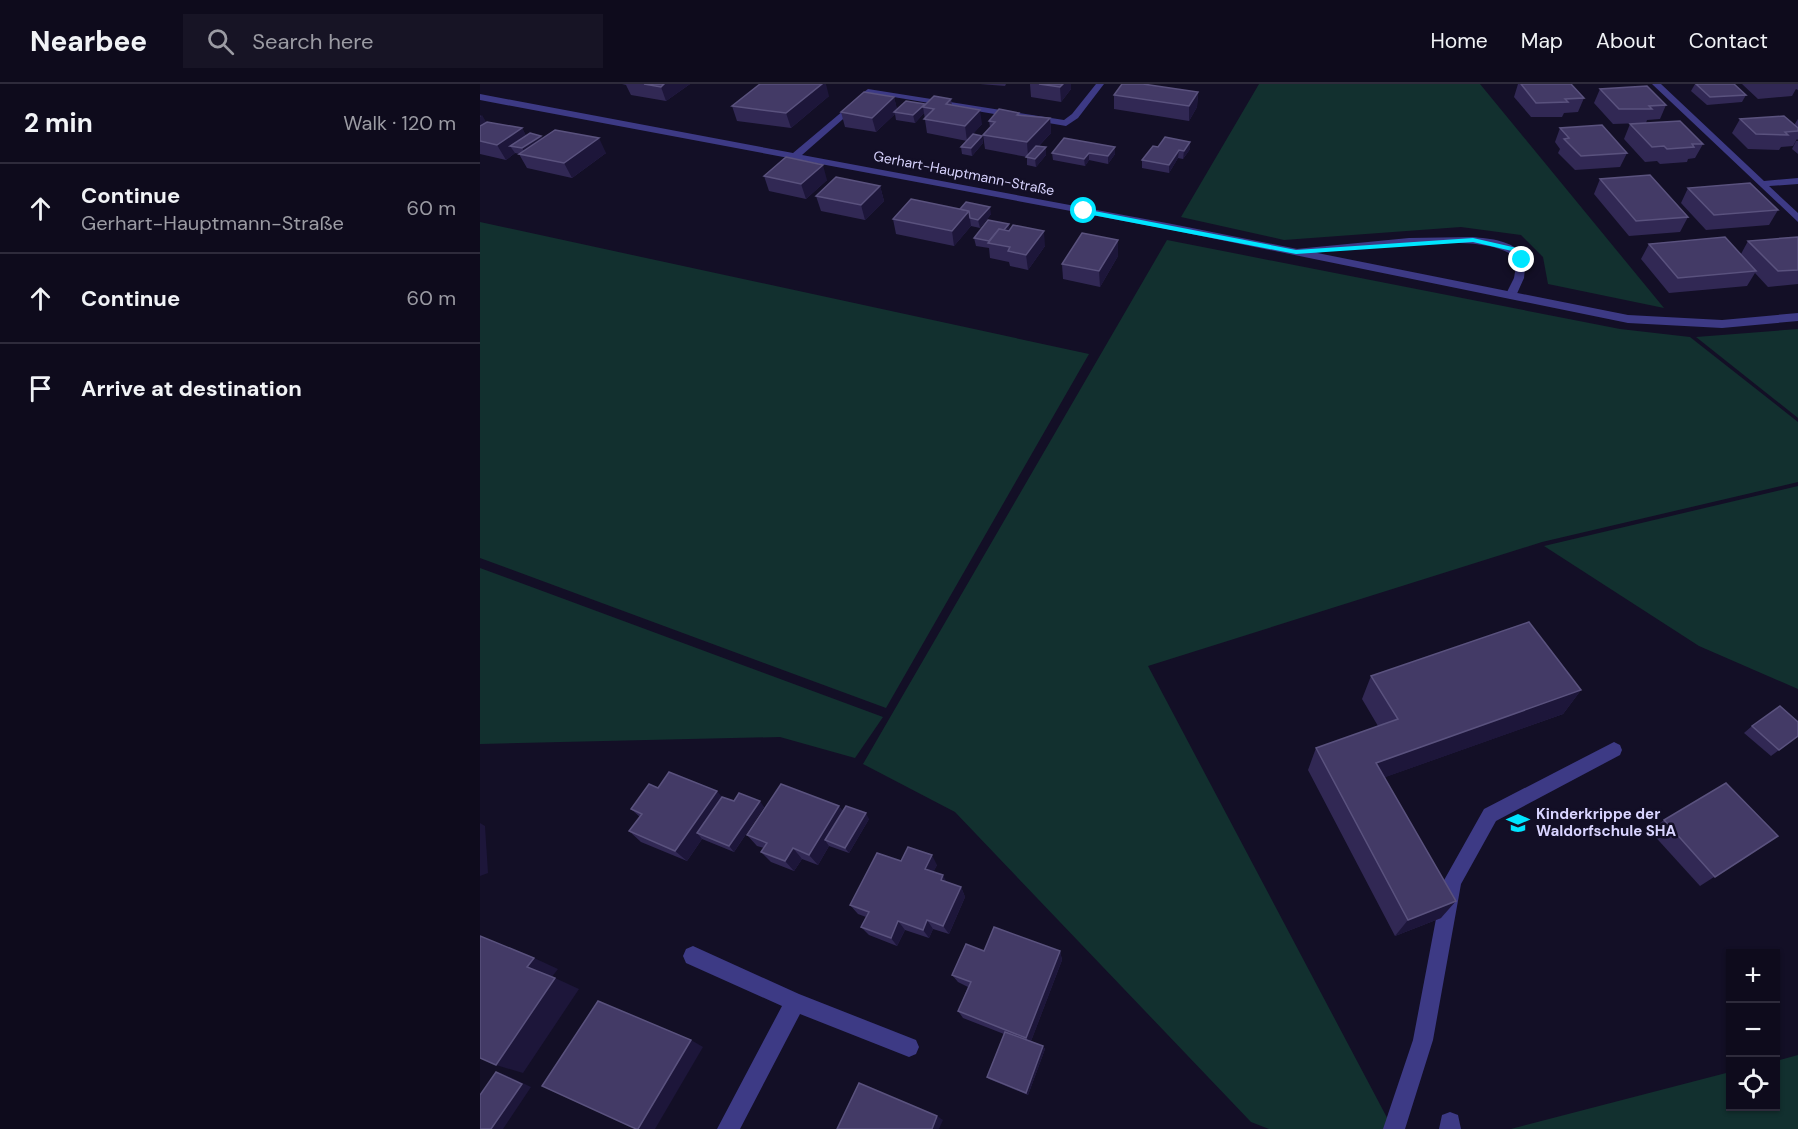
<!DOCTYPE html>
<html lang="en">
<head>
<meta charset="utf-8">
<style>
  :root { --surface:#0e0b1c; --page:#171425; --text:#f1f3f6; --muted:#9b9ba3; --line:#2e2b3b }
  body { margin:0; font-family:"DM Sans",sans-serif; background:var(--page); color:var(--text) }
  .controls { position:absolute; right:18px; bottom:18px; display:grid; overflow:hidden; border-radius:0px; box-shadow:0 2px 4px #0004 }
  .controls button { width:54px; height:54px; display:grid; place-items:center; padding:0; border:0; border-bottom:2px solid var(--line); background:var(--surface); color:var(--text); font:30px sans-serif }
  .stop { position:absolute; width:18px; height:18px; margin:-14px; border:4px solid #00e5ff; border-radius:50%; background:#fff }
  .stop.end { background:#00e5ff; border-color:#fff; box-shadow:0 2px 6px #0008 }
  .list { margin:0; padding:0; list-style:none }
  h2 { display:flex; justify-content:space-between; align-items:center; height:78px; margin:0; padding:0 24px; font-size:26px }
  h2 small { font-size:20px; font-weight:400; color:var(--muted) }
  .list li { display:grid; grid-template-columns:39px 1fr auto; gap:18px; align-items:center; box-sizing:border-box; height:90px; padding:0 24px; border-top:2px solid var(--line) }
  .list b { display:block; font-size:22px; white-space:nowrap }
  .list p { margin:0; font-size:20px; white-space:nowrap; color:var(--muted) }
  .list em { font-size:20px; font-style:normal; color:var(--muted) }
  .icon { flex:none; width:33px; height:33px; fill:none; stroke:currentColor; stroke-width:2; stroke-linecap:round; stroke-linejoin:round }
  .map { position:relative; flex:none; width:1318px; height:1045px; overflow:hidden }
  header { display:flex; align-items:center; gap:36px; box-sizing:border-box; height:84px; padding:0 30px; background:var(--surface); border-bottom:2px solid var(--line) }
  header strong { font-size:28px }
  nav { display:flex; gap:33px; margin-inline-start:auto; font-size:21px }
  .search { width:420px; height:54px; background:var(--page); display:flex; align-items:center; gap:15px; box-sizing:border-box; padding:0 21px; border-radius:0px; color:var(--muted); font-size:22px }
  main { display:flex }
  aside { flex:1; background:var(--surface) }
  .map>svg:first-child { display:block }
  .green { fill:#12302f }
  .lines { fill:none; stroke-linecap:round; stroke-linejoin:round }
  .service { fill:#3d3a85; fill-rule:evenodd }
  .minor { fill:#3d3a85; fill-rule:evenodd }
  .wall { fill:#312854 }
  .shaded-wall { fill:#1d163a }
  .building { fill:#433a66; stroke:#5a527e; stroke-width:1.5 }
  .route { fill:#00e5ff }
  .labels { text-anchor:middle; stroke-width:5; stroke-linejoin:round; paint-order:stroke }
  .far-street-label { font-size:14px; fill:#d9d4ff; stroke:#130f26 }
  .poi-label { font-size:15px; font-weight:bold; fill:#d9d4ff; stroke:#130f26; text-anchor:start }
</style>
</head>
<body>
<header>
<strong>Nearbee</strong>
<div class="search"><svg class="icon" aria-label="search" viewBox="0 0 24 24"><circle cx="10" cy="10" r="6"/><path d="M15 15l6 6"/></svg>Search here</div>
<nav><a>Home</a><a>Map</a><a>About</a><a>Contact</a></nav>
</header>
<main>
<aside>
<h2>2 min<small>Walk · 120 m</small></h2>
<ul class="list">
<li><svg class="icon" aria-label="ahead" viewBox="0 0 24 24"><path d="M12 20V5M6 11l6-6 6 6"/></svg><div><b>Continue</b><p>Gerhart-Hauptmann-Straße</p></div><em>60 m</em></li>
<li><svg class="icon" aria-label="ahead" viewBox="0 0 24 24"><path d="M12 20V5M6 11l6-6 6 6"/></svg><div><b>Continue</b></div><em>60 m</em></li>
<li><svg class="icon" aria-label="arrive" viewBox="0 0 24 24"><path d="M6 21V4h12l-3 4 3 4H6"/></svg><div><b>Arrive at destination</b></div></li>
</ul>
</aside>
<div class="map">
<svg width="1318" height="1045" viewBox="0 0 1318 1045">
  <rect width="100%" height="100%" fill="#130f26"/>
  <g class="green">
    <polygon points="779,0 1000,0 1184,224 1068,200 1063,173 1041,151 981,143 804,156 701,133"/>
    <polygon points="0,138 609,270 406,624 0,474"/>
    <polygon points="687,156 1140,245 1210,253 1318,338 1318,398 1062,458 668,582 913,1045 789,1045 771,1038 475,728 383,680"/>
    <polygon points="1318,245 1318,334 1216,253"/>
    <polygon points="1318,402 1318,605 1219,562 1064,462"/>
    <polygon points="0,484 403,633 375,674 300,653 0,660"/>
    <polygon points="1318,971 1318,1045 1031,1045 1250,988 1250,1022 1296,1022 1296,977"/>
  </g>
  <g class="lines">
    <g class="service">
      <path d="M 992,153 C 1012,155 1033,156 1046,174 L 1044,194 L 1035,214 L 1031,215 L 1025,212 L 1034,194 L 1037,176 C 1013,142 858,167 816,171 L 811,168 L 816,165 L 929,154 Z"/>
      <polygon points="1134,658 1140,661 1142,666 1140,671 1016,737 981,800 953,956 925,1045 903,1045 933,956 963,798 1004,725"/>
      <polygon points="970,1028 978,1031 981,1045 959,1045 962,1031"/>
    </g>
    <g class="minor">
      <polygon points="616,0 624,0 598,34 586,42 384,8 388,5 584,36 592,30"/>
      <polygon points="1172,0 1181,0 1284,97 1318,94 1318,100 1289,102 1318,129 1318,138"/>
      <polygon points="0,10 313,69 376,16 380,19 379,21 322,71 692,140 1148,231 1242,236 1318,229 1318,237 1242,244 1148,239 692,146 0,16"/>
      <polygon points="213,862 319,910 436,956 439,963 436,970 429,973 320,930 260,1045 237,1045 302,922 206,879 203,872 206,865"/>
    </g>
  </g>
  <g class="wall">
    <polygon points="142,0 210,0 186,17 151,11 146,1"/>
    <polygon points="500,0 526,0 525,2"/>
    <polygon points="550,0 591,0 591,5 581,18 551,13"/>
    <polygon points="1038,0 1091,0 1104,14 1098,28 1084,29 1082,33 1051,33 1034,13"/>
    <polygon points="1215,0 1254,0 1266,11 1262,18 1227,21 1211,7"/>
    <polygon points="1262,0 1318,0 1318,6 1316,5 1312,12 1278,15"/>
    <polygon points="1120,5 1186,21 1180,35 1167,36 1166,39 1223,60 1215,74 1208,75 1207,78 1180,80 1177,77 1165,78 1144,55 1150,40 1163,39 1133,40 1114,19"/>
    <polygon points="718,8 717,23 709,37 634,25 634,11"/>
    <polygon points="349,12 311,44 257,37 252,22"/>
    <polygon points="414,13 417,26 471,15 472,21 502,40 487,56 502,52 503,59 492,72 482,70 481,63 487,57 447,49 444,29 435,39 416,36 415,30 396,48 365,43 361,28"/>
    <polygon points="0,31 6,38 42,44 46,52 61,52 62,54 126,69 92,94 47,84 39,70 35,69 26,76 0,70"/>
    <polygon points="539,31 570,34 571,49 559,62 566,63 566,71 556,83 547,81 547,73 505,65 503,51 510,43 509,37"/>
    <polygon points="1260,35 1314,41 1318,35 1318,56 1317,55 1313,62 1301,63 1299,66 1268,65 1252,49"/>
    <polygon points="1080,44 1147,69 1140,83 1095,86 1078,69 1080,65 1075,58"/>
    <polygon points="584,54 635,70 628,80 609,76 605,82 573,76 572,69"/>
    <polygon points="1316,57 1318,57 1318,70 1312,65"/>
    <polygon points="710,58 710,65 703,75 698,74 689,89 662,84 662,76 678,63"/>
    <polygon points="284,92 347,96 326,115 289,107"/>
    <polygon points="1120,95 1208,133 1200,148 1149,152 1114,110"/>
    <polygon points="400,102 404,117 385,136 341,127 336,112"/>
    <polygon points="1208,104 1298,126 1289,141 1226,146 1201,119"/>
    <polygon points="480,125 511,130 500,144 491,142 474,162 416,150 413,135"/>
    <polygon points="530,146 565,162 548,186 530,182 529,178 510,174 509,164 496,162 494,154"/>
    <polygon points="1318,153 1318,200 1288,203 1275,189 1267,202 1189,209 1161,175 1169,160 1261,170 1268,157"/>
    <polygon points="638,172 620,203 583,195 582,180"/>
    <polygon points="891,592 1101,606 1083,630 905,693 961,834 915,852 828,686 836,664 898,642 882,615"/>
    <polygon points="1272,642 1318,652 1291,672 1264,649"/>
    <polygon points="178,704 242,713 254,717 284,723 254,768 222,755 207,777 161,758 149,747 160,733 151,725"/>
    <polygon points="359,722 363,728 389,735 369,769 349,762 338,781 322,775 314,787 291,778 281,768 284,764 277,762 267,751"/>
    <polygon points="1184,736 1298,752 1220,802 1170,747"/>
    <polygon points="421,777 457,781 453,788 467,798 481,803 485,813 469,850 453,845 449,854 425,846 417,862 389,851 381,843 386,833 378,830 370,821"/>
    <polygon points="504,867 580,867 582,876 551,957 563,962 565,965 548,1011 509,995 507,993 524,950 483,934 478,927 488,903 478,898 472,891"/>
  </g>
  <g class="shaded-wall">
    <polygon points="184,0 210,0 186,17 181,3"/>
    <polygon points="340,0 346,0 349,12 311,44 306,29"/>
    <polygon points="583,0 591,0 591,5 581,18 580,3"/>
    <polygon points="718,8 717,23 709,37 709,22"/>
    <polygon points="414,13 418,28 414,28 415,30 396,48 392,34"/>
    <polygon points="445,20 445,24 443,23 444,29 435,39 433,31"/>
    <polygon points="500,26 502,40 487,57 485,42"/>
    <polygon points="2,31 11,46 0,52 0,33"/>
    <polygon points="570,34 571,49 548,73 547,58"/>
    <polygon points="42,44 50,59 61,52 65,59 47,72 42,64 30,62 35,69 26,76 17,61"/>
    <polygon points="502,52 503,59 492,72 491,64"/>
    <polygon points="119,54 126,69 92,94 84,79"/>
    <polygon points="710,58 710,65 703,75 704,67"/>
    <polygon points="566,63 566,71 556,83 555,75"/>
    <polygon points="635,63 635,70 628,80 628,72"/>
    <polygon points="699,66 698,74 689,89 689,81"/>
    <polygon points="609,69 609,76 605,82 604,75"/>
    <polygon points="343,81 347,96 326,115 321,100"/>
    <polygon points="400,102 404,117 385,136 381,121"/>
    <polygon points="510,123 511,130 500,144 498,136"/>
    <polygon points="489,127 491,142 474,162 472,147"/>
    <polygon points="529,140 530,148 515,158"/>
    <polygon points="564,147 565,162 548,186 546,171"/>
    <polygon points="638,156 638,172 620,203 619,187"/>
    <polygon points="1101,606 1083,630 886,700 896,679"/>
    <polygon points="237,707 247,719 217,749 222,755 207,777 195,767"/>
    <polygon points="280,717 284,723 254,768 249,762"/>
    <polygon points="359,722 366,733 345,756 349,762 338,781 329,771"/>
    <polygon points="386,729 389,735 369,769 365,764"/>
    <polygon points="0,739 5,742 8,789 0,792"/>
    <polygon points="313,764 322,775 314,787 305,777"/>
    <polygon points="452,771 457,781 450,795 445,785"/>
    <polygon points="463,791 468,801 461,796"/>
    <polygon points="481,803 485,813 469,850 463,842"/>
    <polygon points="976,817 961,834 915,852 928,836"/>
    <polygon points="447,836 453,845 449,854 443,846"/>
    <polygon points="418,837 425,846 417,862 411,854"/>
    <polygon points="580,867 582,876 550,960 546,954"/>
    <polygon points="54,874 78,885 71,894 47,883"/>
    <polygon points="75,894 99,905 43,989 16,981"/>
    <polygon points="211,956 223,963 175,1045 158,1045"/>
    <polygon points="563,962 565,965 548,1011 546,1009"/>
    <polygon points="16,988 26,991 51,1003 23,1045 11,1045"/>
    <polygon points="457,1032 463,1036 459,1045 452,1045"/>
  </g>
  <g class="building">
    <polygon points="164,0 184,0 181,3"/>
    <polygon points="280,0 342,0 306,29 252,22"/>
    <polygon points="559,0 583,0 580,3"/>
    <polygon points="642,0 663,0 718,8 709,22 634,11"/>
    <polygon points="1041,0 1091,0 1104,14 1085,15 1088,18 1056,19"/>
    <polygon points="1216,0 1254,0 1266,11 1230,13"/>
    <polygon points="1167,2 1186,21 1169,22 1172,25 1139,25 1120,5"/>
    <polygon points="384,8 414,13 392,34 361,28"/>
    <polygon points="454,12 471,15 466,20 500,26 485,42 444,35 454,25 443,23"/>
    <polygon points="426,17 445,20 433,31 414,28"/>
    <polygon points="519,25 539,29 537,31 570,34 547,58 503,51 515,38 509,37"/>
    <polygon points="1304,32 1318,44 1318,47 1305,48 1308,51 1276,50 1260,35"/>
    <polygon points="1200,37 1223,60 1212,60 1214,63 1187,65 1184,62 1172,63 1150,40"/>
    <polygon points="7,38 42,44 17,61 0,57 0,42"/>
    <polygon points="1122,41 1147,69 1101,72 1084,55 1089,54 1080,44"/>
    <polygon points="75,46 119,54 84,79 39,70"/>
    <polygon points="50,49 61,52 42,64 30,62"/>
    <polygon points="493,50 502,52 491,64 481,63"/>
    <polygon points="685,53 710,58 704,67 699,66 689,81 662,76 673,62 678,63"/>
    <polygon points="584,54 635,63 628,72 609,69 604,75 572,69"/>
    <polygon points="556,62 566,63 555,75 546,73"/>
    <polygon points="306,73 343,81 321,100 284,92"/>
    <polygon points="1170,91 1208,133 1156,137 1120,95"/>
    <polygon points="356,93 400,102 381,121 336,112"/>
    <polygon points="1270,99 1298,126 1234,131 1208,104"/>
    <polygon points="431,115 489,127 472,147 413,135"/>
    <polygon points="486,118 510,123 498,136 490,134 489,127 480,125"/>
    <polygon points="508,136 529,140 524,146 519,145 509,157 494,154"/>
    <polygon points="533,141 564,147 546,171 528,167 530,163 508,159 519,145 529,147"/>
    <polygon points="602,149 638,156 619,187 582,180"/>
    <polygon points="1245,153 1276,187 1198,194 1169,160"/>
    <polygon points="1318,153 1318,186 1298,187 1268,157"/>
    <polygon points="1049,538 1101,606 896,679 976,817 928,836 836,664 918,635 891,592"/>
    <polygon points="1300,622 1318,638 1318,652 1299,666 1272,642"/>
    <polygon points="189,688 237,707 195,767 149,747 162,730 151,725 169,700 178,704"/>
    <polygon points="1246,699 1298,752 1235,793 1184,736"/>
    <polygon points="301,700 359,722 329,771 313,764 305,777 281,768 287,759 267,751"/>
    <polygon points="259,709 280,717 249,762 217,749 242,713 254,717"/>
    <polygon points="366,722 386,729 365,764 345,756"/>
    <polygon points="428,763 452,771 445,785 463,791 461,796 481,803 463,842 447,836 443,846 418,837 411,854 381,843 389,828 370,821 397,769 421,777"/>
    <polygon points="514,843 580,867 546,954 478,927 491,898 472,891 486,860 504,867"/>
    <polygon points="0,852 54,874 47,883 75,894 16,981 0,974"/>
    <polygon points="118,917 211,956 158,1045 156,1045 62,1002"/>
    <polygon points="525,948 563,962 546,1009 507,993"/>
    <polygon points="16,988 42,1000 11,1045 0,1045 0,1011"/>
    <polygon points="379,999 457,1032 452,1045 357,1045"/>
  </g>
  <polygon class="route" points="604,125 816,166 993,154 1037,164 1045,176 1039,177 1032,167 993,158 816,170 602,129"/>
  <defs>
    <g id="school-bare" transform="scale(1.8)"><path d="M0-5L7-2L0 1L-7-2ZM-4 1L0 2.5L4 1V4Q0 6-4 4Z" fill="#00e5ff" stroke="#130f26" stroke-width="2.5" paint-order="stroke"/></g>
  </defs>
  <g fill-rule="evenodd">
    <use href="#school-bare" x="1038" y="739"/>
  </g>
  <g class="labels">
    <g class="far-street-label">
      <text transform="translate(484 89) rotate(11)" y="5">Gerhart-Hauptmann-Straße</text>
    </g>
    <g class="poi-label">
      <text x="1056" y="735">Kinderkrippe der<tspan x="1056" dy="17">Waldorfschule SHA</tspan></text>
    </g>
  </g>
</svg>
<div class="controls">
<button>+</button>
<button>−</button>
<button><svg class="icon" aria-label="locate" viewBox="0 0 24 24"><circle cx="12" cy="12" r="6"/><path d="M12 2v4M12 18v4M2 12h4M18 12h4"/></svg></button>
</div>
<div class="stop" style="left:604px;top:127px"></div>
<div class="stop end" style="left:1042px;top:176px"></div>
</div>
</main>
</body>
</html>
